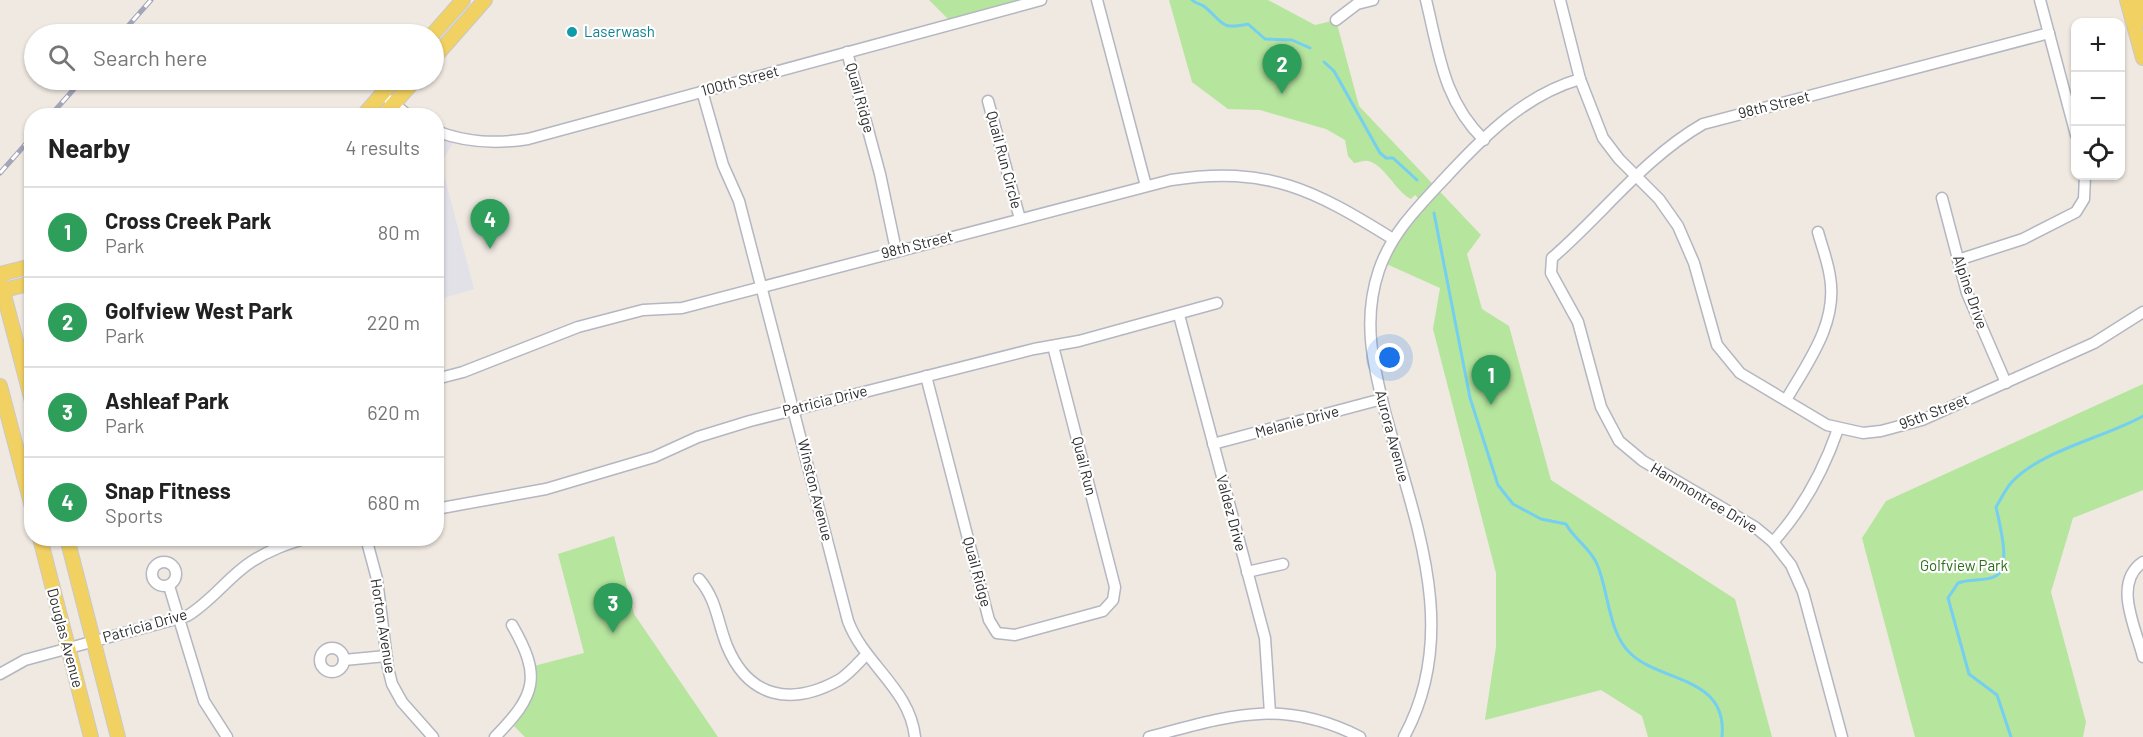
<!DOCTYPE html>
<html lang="en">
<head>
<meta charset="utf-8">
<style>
  :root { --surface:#fff; --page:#f6f6f6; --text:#222; --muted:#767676; --line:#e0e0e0; --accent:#d93025 }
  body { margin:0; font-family:Barlow,sans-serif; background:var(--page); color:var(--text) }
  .controls { position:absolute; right:18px; top:18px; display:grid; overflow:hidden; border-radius:12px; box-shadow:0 2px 4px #0004 }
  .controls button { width:54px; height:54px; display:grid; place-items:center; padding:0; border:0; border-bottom:2px solid var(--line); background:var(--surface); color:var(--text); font:30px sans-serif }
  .you { position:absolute; left:1390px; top:358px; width:21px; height:21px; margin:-15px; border:4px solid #fff; border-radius:50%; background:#1a73e8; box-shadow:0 0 0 9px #1a73e833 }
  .badge { display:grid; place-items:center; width:39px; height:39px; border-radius:50%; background:var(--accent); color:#fff; font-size:20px; font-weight:700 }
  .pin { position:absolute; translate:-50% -50px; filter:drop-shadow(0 2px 3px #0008) }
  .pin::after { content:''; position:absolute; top:32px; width:21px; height:18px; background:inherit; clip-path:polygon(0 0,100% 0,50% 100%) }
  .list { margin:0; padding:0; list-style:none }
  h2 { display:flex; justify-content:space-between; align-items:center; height:78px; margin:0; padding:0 24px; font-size:26px }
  h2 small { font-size:20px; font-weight:400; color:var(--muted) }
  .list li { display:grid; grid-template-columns:39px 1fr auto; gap:18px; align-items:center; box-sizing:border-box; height:90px; padding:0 24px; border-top:2px solid var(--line) }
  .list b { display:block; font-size:22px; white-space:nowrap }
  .list p { margin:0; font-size:20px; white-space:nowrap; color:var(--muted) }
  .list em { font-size:20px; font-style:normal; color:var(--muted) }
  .icon { flex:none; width:33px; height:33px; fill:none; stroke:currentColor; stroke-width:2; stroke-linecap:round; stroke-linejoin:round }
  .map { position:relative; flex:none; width:2143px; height:737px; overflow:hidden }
  .search { position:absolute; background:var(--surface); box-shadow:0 2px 4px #0004; left:24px; top:24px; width:420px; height:66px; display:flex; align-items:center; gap:15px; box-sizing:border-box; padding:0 21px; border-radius:33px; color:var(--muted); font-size:22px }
  .panel { position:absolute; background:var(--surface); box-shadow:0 2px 4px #0004; left:24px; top:108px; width:420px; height:438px; border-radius:24px }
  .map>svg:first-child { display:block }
  .industrial { fill:#e3e1e8 }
  .green { fill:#b6e59e }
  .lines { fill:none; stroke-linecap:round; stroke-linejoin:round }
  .stream { stroke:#75cff0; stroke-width:3 }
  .minor-casing { stroke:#b4b7c1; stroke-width:13 }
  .major-casing { stroke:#c9c9c9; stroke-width:16 }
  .minor { stroke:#fff; stroke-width:10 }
  .major { stroke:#f2d163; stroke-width:14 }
  .rail-casing { stroke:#a3a6b8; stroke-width:5 }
  .rail { stroke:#fff; stroke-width:3; stroke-dasharray:9; stroke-linecap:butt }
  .culture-dot { fill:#0f9aa8; stroke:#fff; stroke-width:2 }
  .labels { text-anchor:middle; stroke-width:4.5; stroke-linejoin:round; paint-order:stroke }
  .culture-label { font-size:15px; fill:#0d838f; stroke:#fff; text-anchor:start }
  .street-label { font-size:15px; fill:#2e2e2e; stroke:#fff }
  .park-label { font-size:15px; fill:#2c6e1b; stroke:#fff }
</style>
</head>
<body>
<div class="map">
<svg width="2143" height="737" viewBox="0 0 2143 737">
  <rect width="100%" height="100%" fill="#efe9e1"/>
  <polygon class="industrial" points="437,131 456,138 441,163 474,289 437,300"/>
  <g class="green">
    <polygon points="929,0 1029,0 953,24"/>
    <path d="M 1169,0 L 1268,0 L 1315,25 L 1336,20 L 1359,106 L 1481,235 L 1467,254 L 1482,309 L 1509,326 L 1551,480 L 1735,599 L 1772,737 L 1648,737 L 1642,716 L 1601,690 L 1485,720 L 1496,647 L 1496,573 L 1433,329 L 1440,288 L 1382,262 L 1422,202 L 1415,195 L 1411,199 C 1396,192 1384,164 1368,161 C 1364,160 1359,163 1354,163 L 1348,156 L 1345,140 L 1326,129 L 1260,110 L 1228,109 L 1192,82 Z"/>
    <polygon points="2143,384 2143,490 2073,518 2051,592 2086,722 2083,737 1915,737 1862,538 1886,501"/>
    <polygon points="614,536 634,614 718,737 525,737 510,722 519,713 530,667 584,653 558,554"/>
  </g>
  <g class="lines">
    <g class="stream">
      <path d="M 1192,0 C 1196,4 1201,4 1205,7 C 1224,23 1220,30 1248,24 L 1265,39 L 1292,40 L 1310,48"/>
      <polyline points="1324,62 1334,71 1380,153 1386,158 1393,158 1417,180"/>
      <path d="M 1434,213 L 1470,398 L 1498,485 L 1513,504 L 1541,519 L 1566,524 C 1574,539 1590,548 1597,564 C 1609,592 1608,633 1631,654 C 1662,683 1728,676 1722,737"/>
      <path d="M 2011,737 L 1997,695 L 1969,674 L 1948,598 L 1958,583 C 1970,578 1985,582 1996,576 C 2012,567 1999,522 1996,507 C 2001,499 2005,490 2011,483 C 2041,450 2104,438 2143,416"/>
    </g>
    <g class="minor-casing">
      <g id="minor">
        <polyline points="1097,0 1146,186"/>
        <path d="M 1426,0 C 1439,53 1443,100 1484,140"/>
        <polyline points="1560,0 1580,79 1603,138 1619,159 1659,199 1678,226 1694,263 1717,345 1740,373 1827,425 1863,433 1881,431 1922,420 2094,343 2143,312"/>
        <polyline points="2040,0 2076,135"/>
        <polyline points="1336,20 1357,4 1373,0"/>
        <polyline points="847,52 880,174 896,250"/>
        <path d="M 702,91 L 723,165 L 739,201 L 848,621 C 864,664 910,689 915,737"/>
        <polyline points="389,100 409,116"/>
        <polyline points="988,101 1020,219"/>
        <path d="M 436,131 C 467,143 496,144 528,139 L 1041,0"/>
        <polyline points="1942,198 1967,293 2006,383"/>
        <polyline points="1958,260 2023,239 2076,212 2084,199 2085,176"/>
        <polyline points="1179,315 1265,638 1270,713"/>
        <polyline points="926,376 989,620 997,633 1015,635 1103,611 1113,600 1115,587 1053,346"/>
        <path d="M 436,379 L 463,372 L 578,327 L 643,310 L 682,308 L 1171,180 C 1268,165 1314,190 1393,239"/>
        <path d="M 1786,400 C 1808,362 1838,323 1830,277 C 1828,262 1822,247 1818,232"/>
        <polyline points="1213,444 1382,399"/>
        <polyline points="436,509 546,489 654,457 698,437 750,421 1034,349 1079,341 1217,303"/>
        <polyline points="366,538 377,579 388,668 392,684 402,702 433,737"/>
        <path d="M 1773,542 C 1803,509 1823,472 1838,429"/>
        <circle cx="164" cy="574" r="12"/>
        <path d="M 2143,562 C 2112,583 2136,628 2143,657"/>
        <polyline points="1247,572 1283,564"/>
        <path d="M 699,579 C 717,600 717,621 727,646 C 749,699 792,706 839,680 C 849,674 858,663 866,655"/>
        <polyline points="169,586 204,701 227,737"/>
        <circle cx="332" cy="660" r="12"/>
        <polyline points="344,660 386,656"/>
        <path d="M 0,674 L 25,660 L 187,616 C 212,601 228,577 251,562 C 269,550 287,544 307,538"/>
        <path d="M 495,737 C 536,695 542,677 512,625"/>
        <path d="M 1149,737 C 1229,716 1281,697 1360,737"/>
        <path d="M 1404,737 C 1462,630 1414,520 1385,412 C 1373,364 1362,320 1379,270 C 1392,232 1420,205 1447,176 C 1485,135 1525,95 1580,79"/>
        <path d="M 1842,737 L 1803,592 L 1791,565 L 1773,542 L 1755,527 L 1643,461 L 1619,441 L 1601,407 L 1578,322 L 1551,273 L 1552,258 C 1603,214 1644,158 1703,124 L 2049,33"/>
      </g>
    </g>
    <g class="major-casing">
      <g id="major">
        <polyline points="2127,0 2143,58"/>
        <polyline points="2138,0 2143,20"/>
        <polyline points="433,34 463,0"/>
        <polyline points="434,58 485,0"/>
        <polyline points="363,116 394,80"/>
        <polyline points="383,116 415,80"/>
        <polyline points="0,274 32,266"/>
        <polyline points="0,280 32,401"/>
        <polyline points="0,291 32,283"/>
        <polyline points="0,386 32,507"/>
        <polyline points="40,538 91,737"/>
        <polyline points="67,538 118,737"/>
      </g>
    </g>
    <use href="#minor" class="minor"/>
    <use href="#major" class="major"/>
    <g class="rail-casing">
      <g id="rail">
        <polyline points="121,34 151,0"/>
        <polyline points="50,116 82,80"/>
        <polyline points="0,173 32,137"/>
      </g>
    </g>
    <use href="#rail" class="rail"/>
  </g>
  <circle class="culture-dot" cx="572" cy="32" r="6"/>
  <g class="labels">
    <g class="culture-label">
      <text x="584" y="37">Laserwash</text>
    </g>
    <g class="street-label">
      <text transform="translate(740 81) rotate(-15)" y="5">100th Street</text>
      <text transform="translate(860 98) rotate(75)" y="5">Quail Ridge</text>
      <text transform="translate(1774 105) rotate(-14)" y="5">98th Street</text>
      <text transform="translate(1004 160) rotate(75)" y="5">Quail Run Circle</text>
      <text transform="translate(917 245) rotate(-14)" y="5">98th Street</text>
      <text transform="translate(1970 292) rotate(71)" y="5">Alpine Drive</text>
      <text transform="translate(825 401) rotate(-14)" y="5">Patricia Drive</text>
      <text transform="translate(1934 412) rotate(-21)" y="5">95th Street</text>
      <text transform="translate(1297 422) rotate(-15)" y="5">Melanie Drive</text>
      <text transform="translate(1392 436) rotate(75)" y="5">Aurora Avenue</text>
      <text transform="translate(1084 466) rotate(76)" y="5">Quail Run</text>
      <text transform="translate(815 490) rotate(76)" y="5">Winston Avenue</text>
      <text transform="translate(1704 498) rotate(31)" y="5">Hammontree Drive</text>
      <text transform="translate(1231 513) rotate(75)" y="5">Valdez Drive</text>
      <text transform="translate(977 572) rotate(75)" y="5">Quail Ridge</text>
      <text transform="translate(145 626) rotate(-16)" y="5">Patricia Drive</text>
      <text transform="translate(383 626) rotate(81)" y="5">Horton Avenue</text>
      <text transform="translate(65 638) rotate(75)" y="5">Douglas Avenue</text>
    </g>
    <g class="park-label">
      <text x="1964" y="571">Golfview Park</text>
    </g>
  </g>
</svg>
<div class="controls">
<button>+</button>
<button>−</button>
<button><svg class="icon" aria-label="locate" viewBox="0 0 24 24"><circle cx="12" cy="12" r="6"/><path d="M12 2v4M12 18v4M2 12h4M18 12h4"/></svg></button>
</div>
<div class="you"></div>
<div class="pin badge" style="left:1491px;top:405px;background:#2e9e5b">1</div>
<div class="pin badge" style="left:1282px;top:94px;background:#2e9e5b">2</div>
<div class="pin badge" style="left:613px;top:633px;background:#2e9e5b">3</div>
<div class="pin badge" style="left:490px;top:249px;background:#2e9e5b">4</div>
<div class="search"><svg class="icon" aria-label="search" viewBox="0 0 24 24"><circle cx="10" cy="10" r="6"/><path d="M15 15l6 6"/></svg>Search here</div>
<section class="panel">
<h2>Nearby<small>4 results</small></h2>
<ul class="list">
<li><span class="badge" style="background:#2e9e5b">1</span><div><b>Cross Creek Park</b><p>Park</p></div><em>80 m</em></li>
<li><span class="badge" style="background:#2e9e5b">2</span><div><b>Golfview West Park</b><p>Park</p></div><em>220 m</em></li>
<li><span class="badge" style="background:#2e9e5b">3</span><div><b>Ashleaf Park</b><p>Park</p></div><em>620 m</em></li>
<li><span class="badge" style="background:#2e9e5b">4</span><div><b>Snap Fitness</b><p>Sports</p></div><em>680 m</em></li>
</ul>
</section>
</div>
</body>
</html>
